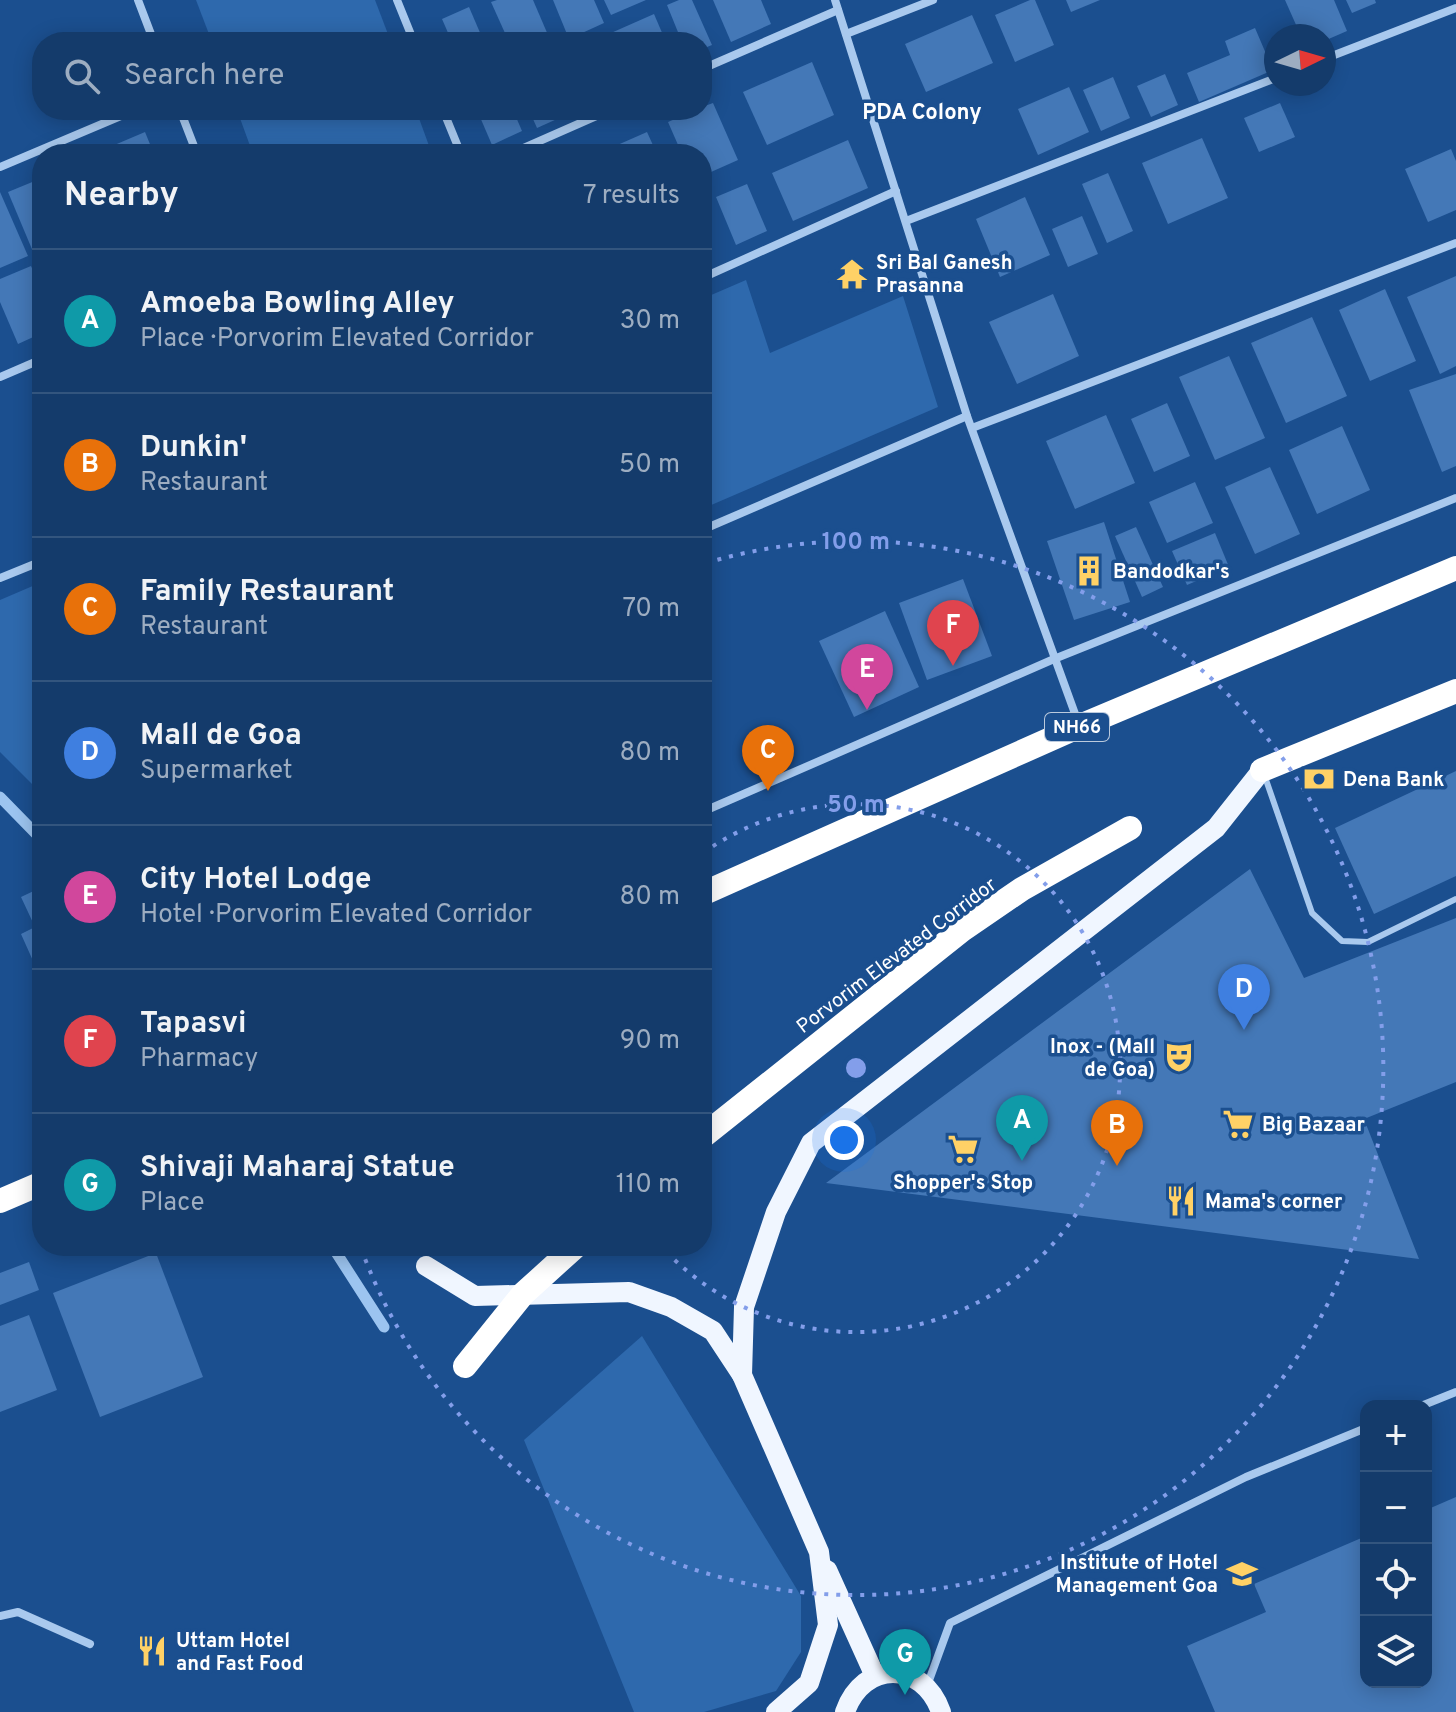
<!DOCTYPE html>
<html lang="en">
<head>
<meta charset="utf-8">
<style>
  :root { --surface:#143b6b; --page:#214673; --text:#f1f3f6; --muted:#9dadc1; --line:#33557e; --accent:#e797bd }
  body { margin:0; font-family:Overpass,sans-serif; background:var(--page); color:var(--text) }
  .controls { position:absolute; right:24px; bottom:24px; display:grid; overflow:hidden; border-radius:16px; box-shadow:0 4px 20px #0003 }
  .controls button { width:72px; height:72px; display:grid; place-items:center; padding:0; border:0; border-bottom:2px solid var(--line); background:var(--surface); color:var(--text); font:40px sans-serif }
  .compass { position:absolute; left:1264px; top:24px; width:72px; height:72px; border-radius:50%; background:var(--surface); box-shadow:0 4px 20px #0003; rotate:85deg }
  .you { position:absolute; left:844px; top:1140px; width:28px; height:28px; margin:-20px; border:6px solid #fff; border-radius:50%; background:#1a73e8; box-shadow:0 0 0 12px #1a73e833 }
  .badge { display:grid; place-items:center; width:52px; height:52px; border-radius:50%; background:var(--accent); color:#fff; font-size:26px; font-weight:700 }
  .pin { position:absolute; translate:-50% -66px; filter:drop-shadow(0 2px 4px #0008) }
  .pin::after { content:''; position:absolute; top:42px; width:28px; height:24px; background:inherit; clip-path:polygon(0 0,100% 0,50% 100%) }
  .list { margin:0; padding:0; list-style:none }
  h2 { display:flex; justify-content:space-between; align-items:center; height:104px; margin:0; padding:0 32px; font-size:34px }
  h2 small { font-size:26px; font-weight:400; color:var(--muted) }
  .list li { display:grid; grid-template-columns:52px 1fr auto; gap:24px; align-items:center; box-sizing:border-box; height:144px; padding:0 32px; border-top:2px solid var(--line) }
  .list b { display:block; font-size:30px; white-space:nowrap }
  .list p { margin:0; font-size:26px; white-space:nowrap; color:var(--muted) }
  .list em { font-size:26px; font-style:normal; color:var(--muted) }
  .icon { flex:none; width:44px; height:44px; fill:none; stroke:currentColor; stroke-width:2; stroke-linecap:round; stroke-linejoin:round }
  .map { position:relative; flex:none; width:1456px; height:1712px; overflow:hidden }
  .search { position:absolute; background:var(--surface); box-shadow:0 4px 20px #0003; left:32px; top:32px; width:680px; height:88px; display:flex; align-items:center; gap:20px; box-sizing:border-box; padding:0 28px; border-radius:32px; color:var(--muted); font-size:30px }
  .panel { position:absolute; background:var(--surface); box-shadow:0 4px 20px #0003; left:32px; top:144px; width:680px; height:1112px; border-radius:32px }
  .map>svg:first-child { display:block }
  .green { fill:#2e69ad }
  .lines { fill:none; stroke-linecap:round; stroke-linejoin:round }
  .stream { stroke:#9cc4f0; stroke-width:11 }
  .building { fill:#4478b7 }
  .lane { stroke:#a9c9ee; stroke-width:6 }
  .street { stroke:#a9c9ee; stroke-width:8 }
  .primary { stroke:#f0f6ff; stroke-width:20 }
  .highway { stroke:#fff; stroke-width:24 }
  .ring { fill:none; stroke:#839eea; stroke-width:4; stroke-dasharray:4 8 }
  .labels { text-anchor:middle; stroke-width:7; stroke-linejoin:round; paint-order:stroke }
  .shield { fill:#1b4f8f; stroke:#bbcadd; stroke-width:2 }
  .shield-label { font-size:18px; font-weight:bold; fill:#fff }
  .poi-label { font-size:20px; font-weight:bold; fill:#fff; stroke:#1b4f8f; text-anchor:start }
  .street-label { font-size:20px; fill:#fff; stroke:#1b4f8f }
  .neighbourhood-label { font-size:22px; font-weight:bold; fill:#fff; stroke:#1b4f8f }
  .centre { fill:#839eea; stroke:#1b4f8f; stroke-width:4 }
  .ring-label { font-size:24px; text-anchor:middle; font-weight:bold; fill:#839eea; stroke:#1b4f8f; stroke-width:7; stroke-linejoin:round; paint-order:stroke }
</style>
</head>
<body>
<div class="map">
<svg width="1456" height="1712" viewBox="0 0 1456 1712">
  <rect width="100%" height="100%" fill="#1b4f8f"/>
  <g class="green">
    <polygon points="196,0 375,0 391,42 212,42"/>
    <polygon points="237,110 416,110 432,154 253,154"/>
    <polygon points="746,280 770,353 903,296 938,407 702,509 702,299"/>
    <polygon points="42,582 42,794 0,752 0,600"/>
    <polygon points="642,1336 801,1596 801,1652 776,1691 704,1712 634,1712 524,1440"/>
  </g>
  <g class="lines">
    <g class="stream">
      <polyline points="0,797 42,840"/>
      <polyline points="332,1246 384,1327"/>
    </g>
  </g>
  <g class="building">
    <polygon points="497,0 533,0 551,42 509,42 491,2"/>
    <polygon points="553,0 594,0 604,23 569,39"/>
    <polygon points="604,0 646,0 611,15"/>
    <polygon points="679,0 692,0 712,45 702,49 702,42 682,42 667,5"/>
    <polygon points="713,0 761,0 771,24 731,42"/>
    <polygon points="1030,0 1035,0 1054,45 1015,62 995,15"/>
    <polygon points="1066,0 1100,0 1071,12"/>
    <polygon points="1285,0 1334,0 1347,31 1324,41 1324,36 1301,36"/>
    <polygon points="1346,0 1375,0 1376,3 1352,13"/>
    <polygon points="469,7 484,42 452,42 442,19"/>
    <polygon points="654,14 666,42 614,42 611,33"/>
    <polygon points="972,15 993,63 926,92 905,44"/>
    <polygon points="1255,28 1273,70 1199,102 1187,73 1230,55 1225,41"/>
    <polygon points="812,62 834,115 767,145 743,92"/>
    <polygon points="1165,74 1178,105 1151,117 1137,86"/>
    <polygon points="1113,77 1130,118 1101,131 1083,90"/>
    <polygon points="1069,87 1089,132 1038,155 1018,109"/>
    <polygon points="713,103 738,160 702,176 702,154 682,154 668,122 696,110 702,110 702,107"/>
    <polygon points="1280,103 1295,137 1259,152 1244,118"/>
    <polygon points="477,110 513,110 522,131 492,145"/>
    <polygon points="529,110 577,110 537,128"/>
    <polygon points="145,132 154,154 107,154 105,149"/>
    <polygon points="647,132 657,154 597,154"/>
    <polygon points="1202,138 1228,198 1168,224 1142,163"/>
    <polygon points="848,140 868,188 793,221 772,173"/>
    <polygon points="1451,149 1456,161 1456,210 1428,222 1405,169"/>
    <polygon points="1108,173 1133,231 1107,243 1082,184"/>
    <polygon points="42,178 42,250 34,254 8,192"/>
    <polygon points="747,184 767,231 736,245 716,197"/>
    <polygon points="0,192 28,256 0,268"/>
    <polygon points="1025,197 1050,255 1000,277 976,219"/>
    <polygon points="1082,216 1098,254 1068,267 1052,229"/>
    <polygon points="31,266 42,291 42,333 18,344 0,302 0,279"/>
    <polygon points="1456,276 1456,366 1440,374 1407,297"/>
    <polygon points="1385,289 1416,361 1370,381 1339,310"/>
    <polygon points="1053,294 1079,356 1017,384 989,322"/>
    <polygon points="1312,317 1347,396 1286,423 1251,343"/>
    <polygon points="1229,356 1265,438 1215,460 1179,377"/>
    <polygon points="1456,374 1456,466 1442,472 1409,390"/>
    <polygon points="1167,403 1190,456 1154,472 1131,419"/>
    <polygon points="1106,415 1135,483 1075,509 1046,441"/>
    <polygon points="1342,426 1370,490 1317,514 1289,450"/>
    <polygon points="1270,467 1300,534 1255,554 1225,487"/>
    <polygon points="1195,482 1213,523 1167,543 1149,502"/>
    <polygon points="1104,522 1130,602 1074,620 1047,541"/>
    <polygon points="1136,527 1163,587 1142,597 1115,536"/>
    <polygon points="1215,533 1229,567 1187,585 1172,551"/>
    <polygon points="963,579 992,656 927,680 899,603"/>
    <polygon points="885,611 919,687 854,717 819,641"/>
    <polygon points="1456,771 1456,876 1374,914 1335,828"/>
    <polygon points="1250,869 1304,978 1456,918 1456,1082 1364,1119 1419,1259 826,1183"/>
    <polygon points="42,887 42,981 21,934 35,927 21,897"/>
    <polygon points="156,1253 203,1377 100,1417 53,1293"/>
    <polygon points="29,1262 39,1290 0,1305 0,1273"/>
    <polygon points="29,1315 57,1390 0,1412 0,1326"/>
    <polygon points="1456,1497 1456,1712 1215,1712 1187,1646 1266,1612 1254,1584 1366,1536 1366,1682 1426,1682 1426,1510"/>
  </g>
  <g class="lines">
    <polyline class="lane" points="1264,774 1312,913 1342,941 1368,942 1456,899"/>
    <g class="street">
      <polyline points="138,0 154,42"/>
      <polyline points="397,0 414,42"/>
      <polyline points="835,0 967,416 1078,722"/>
      <polyline points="846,34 933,0"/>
      <polyline points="1324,59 1456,8"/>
      <polyline points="702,69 838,10"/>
      <polyline points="180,110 197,154"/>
      <polyline points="443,110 461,154"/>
      <polyline points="510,154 610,110"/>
      <polyline points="0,167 135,110"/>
      <polyline points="906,221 1276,78"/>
      <polyline points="702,278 896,191"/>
      <polyline points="0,377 42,359"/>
      <polyline points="972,428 1456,243"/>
      <polyline points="702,530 967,416"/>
      <polyline points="0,578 42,561"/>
      <polyline points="702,812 1054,659 1456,498"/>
      <polyline points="1421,1406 1456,1392"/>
      <polyline points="0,1616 18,1612 90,1644"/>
      <polyline points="927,1686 950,1623 1246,1477 1366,1428"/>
    </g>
    <g class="primary">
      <polyline points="426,1266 475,1296 629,1292 671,1307 713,1331 742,1375"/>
      <polyline points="827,1570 875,1676"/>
      <polyline points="776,1712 809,1683 828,1625 819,1552 742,1375 744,1307 776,1212 811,1143 1216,828 1262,770"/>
      <path d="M 845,1712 C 863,1660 923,1660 941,1712"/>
    </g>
    <g class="highway">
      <polyline points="1262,770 1456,691"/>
      <polyline points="702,894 1080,726 1456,568"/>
      <polyline points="702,1137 962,930 1022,889 1130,828"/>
      <polyline points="0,1201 42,1183"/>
      <polyline points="465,1366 523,1294 576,1246"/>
    </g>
  </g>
  <g class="ring">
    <path d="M703 853A264 264 0 1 1 661 1246"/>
    <path d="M706 563A527 527 0 1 1 361 1248"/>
  </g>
  <defs>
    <g id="temple-bare" transform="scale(2.4)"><path d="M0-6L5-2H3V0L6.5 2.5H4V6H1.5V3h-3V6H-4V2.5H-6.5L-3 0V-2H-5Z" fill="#ffd166" stroke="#1b4f8f" stroke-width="2.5" paint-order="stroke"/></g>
    <g id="building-bare" transform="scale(2.4)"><path d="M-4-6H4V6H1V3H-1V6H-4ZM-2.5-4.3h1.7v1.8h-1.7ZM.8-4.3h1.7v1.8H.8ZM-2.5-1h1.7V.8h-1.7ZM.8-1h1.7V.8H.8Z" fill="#ffd166" stroke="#1b4f8f" stroke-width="2.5" paint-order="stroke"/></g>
    <g id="bank-bare" transform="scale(2.4)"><path d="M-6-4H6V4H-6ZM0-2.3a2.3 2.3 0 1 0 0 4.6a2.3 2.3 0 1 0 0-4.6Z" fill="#ffd166" stroke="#1b4f8f" stroke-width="2.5" paint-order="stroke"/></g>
    <g id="theatre-bare" transform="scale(2.4)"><path d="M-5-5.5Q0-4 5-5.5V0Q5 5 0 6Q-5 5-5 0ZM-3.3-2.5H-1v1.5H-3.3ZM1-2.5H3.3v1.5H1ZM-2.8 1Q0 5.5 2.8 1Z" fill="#ffd166" stroke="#1b4f8f" stroke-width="2.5" paint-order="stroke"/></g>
    <g id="supermarket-bare" transform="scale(2.4)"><path d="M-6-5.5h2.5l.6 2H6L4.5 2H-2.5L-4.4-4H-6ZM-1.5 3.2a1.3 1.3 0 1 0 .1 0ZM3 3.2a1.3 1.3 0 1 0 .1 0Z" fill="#ffd166" stroke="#1b4f8f" stroke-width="2.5" paint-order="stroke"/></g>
    <g id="restaurant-bare" transform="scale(2.4)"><path d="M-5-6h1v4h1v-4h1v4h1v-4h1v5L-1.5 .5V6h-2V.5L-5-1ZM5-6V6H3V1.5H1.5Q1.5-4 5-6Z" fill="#ffd166" stroke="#1b4f8f" stroke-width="2.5" paint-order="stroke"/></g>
    <g id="university-bare" transform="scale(2.4)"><path d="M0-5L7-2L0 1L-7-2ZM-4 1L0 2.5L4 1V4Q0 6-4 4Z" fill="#ffd166" stroke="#1b4f8f" stroke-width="2.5" paint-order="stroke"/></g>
  </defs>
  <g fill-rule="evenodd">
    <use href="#temple-bare" x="852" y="274"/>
    <use href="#building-bare" x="1089" y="571"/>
    <use href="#bank-bare" x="1319" y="779"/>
    <use href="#theatre-bare" x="1179" y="1057"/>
    <use href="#supermarket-bare" x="1238" y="1124"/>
    <use href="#supermarket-bare" x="963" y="1149"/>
    <use href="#restaurant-bare" x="1181" y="1201"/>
    <use href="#university-bare" x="1242" y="1574"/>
    <use href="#restaurant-bare" x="152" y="1651"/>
  </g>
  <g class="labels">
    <rect class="shield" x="1045" y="713" width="64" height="28" rx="6"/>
    <g class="shield-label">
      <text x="1077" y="733">NH66</text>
    </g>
    <g class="poi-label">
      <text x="876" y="269">Sri Bal Ganesh<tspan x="876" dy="23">Prasanna</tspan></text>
      <text x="1113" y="578">Bandodkar's</text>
      <text x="1343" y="786">Dena Bank</text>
      <text x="1155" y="1053" text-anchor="end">Inox - (Mall<tspan x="1155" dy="23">de Goa)</tspan></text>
      <text x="1262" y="1131">Big Bazaar</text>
      <text x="963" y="1189" text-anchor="middle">Shopper's Stop</text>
      <text x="1205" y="1208">Mama's corner</text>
      <text x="1218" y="1569" text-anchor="end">Institute of Hotel<tspan x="1218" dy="23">Management Goa</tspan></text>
      <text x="176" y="1647">Uttam Hotel<tspan x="176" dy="23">and Fast Food</tspan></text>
    </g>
    <g class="street-label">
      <text transform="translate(896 955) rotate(-37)" y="7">Porvorim Elevated Corridor</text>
    </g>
    <g class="neighbourhood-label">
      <text x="922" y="119">PDA Colony</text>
    </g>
  </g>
  <circle cx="856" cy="1068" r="12" class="centre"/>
  <g class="ring-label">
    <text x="856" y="549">100 m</text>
    <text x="856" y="812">50 m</text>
  </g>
</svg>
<div class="controls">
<button>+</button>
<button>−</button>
<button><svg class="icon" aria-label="locate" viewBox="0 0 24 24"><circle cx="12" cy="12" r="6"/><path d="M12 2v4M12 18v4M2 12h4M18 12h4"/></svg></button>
<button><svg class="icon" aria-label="layers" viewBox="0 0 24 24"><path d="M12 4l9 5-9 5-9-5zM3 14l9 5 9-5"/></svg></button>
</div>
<svg class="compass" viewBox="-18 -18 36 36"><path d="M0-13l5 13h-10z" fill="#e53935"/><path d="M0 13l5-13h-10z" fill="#9dadc1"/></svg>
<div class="you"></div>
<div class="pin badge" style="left:1022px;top:1161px;background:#0f9aa8">A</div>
<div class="pin badge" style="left:1117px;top:1166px;background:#e8710a">B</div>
<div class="pin badge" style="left:768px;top:791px;background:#e8710a">C</div>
<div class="pin badge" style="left:1244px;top:1030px;background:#3f7fe0">D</div>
<div class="pin badge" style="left:867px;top:710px;background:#d1479c">E</div>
<div class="pin badge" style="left:953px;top:666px;background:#e0444e">F</div>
<div class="pin badge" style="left:905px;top:1695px;background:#0f9aa8">G</div>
<div class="search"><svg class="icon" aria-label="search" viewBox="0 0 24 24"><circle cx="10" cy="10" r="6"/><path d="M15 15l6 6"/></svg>Search here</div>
<section class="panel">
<h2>Nearby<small>7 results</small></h2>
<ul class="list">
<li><span class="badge" style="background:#0f9aa8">A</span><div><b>Amoeba Bowling Alley</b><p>Place · Porvorim Elevated Corridor</p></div><em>30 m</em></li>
<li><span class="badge" style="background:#e8710a">B</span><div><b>Dunkin'</b><p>Restaurant</p></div><em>50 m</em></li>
<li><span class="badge" style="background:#e8710a">C</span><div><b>Family Restaurant</b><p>Restaurant</p></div><em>70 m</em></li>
<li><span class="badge" style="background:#3f7fe0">D</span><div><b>Mall de Goa</b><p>Supermarket</p></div><em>80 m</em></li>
<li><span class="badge" style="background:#d1479c">E</span><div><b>City Hotel Lodge</b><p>Hotel · Porvorim Elevated Corridor</p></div><em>80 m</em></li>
<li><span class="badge" style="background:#e0444e">F</span><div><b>Tapasvi</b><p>Pharmacy</p></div><em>90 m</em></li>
<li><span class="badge" style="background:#0f9aa8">G</span><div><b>Shivaji Maharaj Statue</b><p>Place</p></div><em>110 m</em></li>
</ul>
</section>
</div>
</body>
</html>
